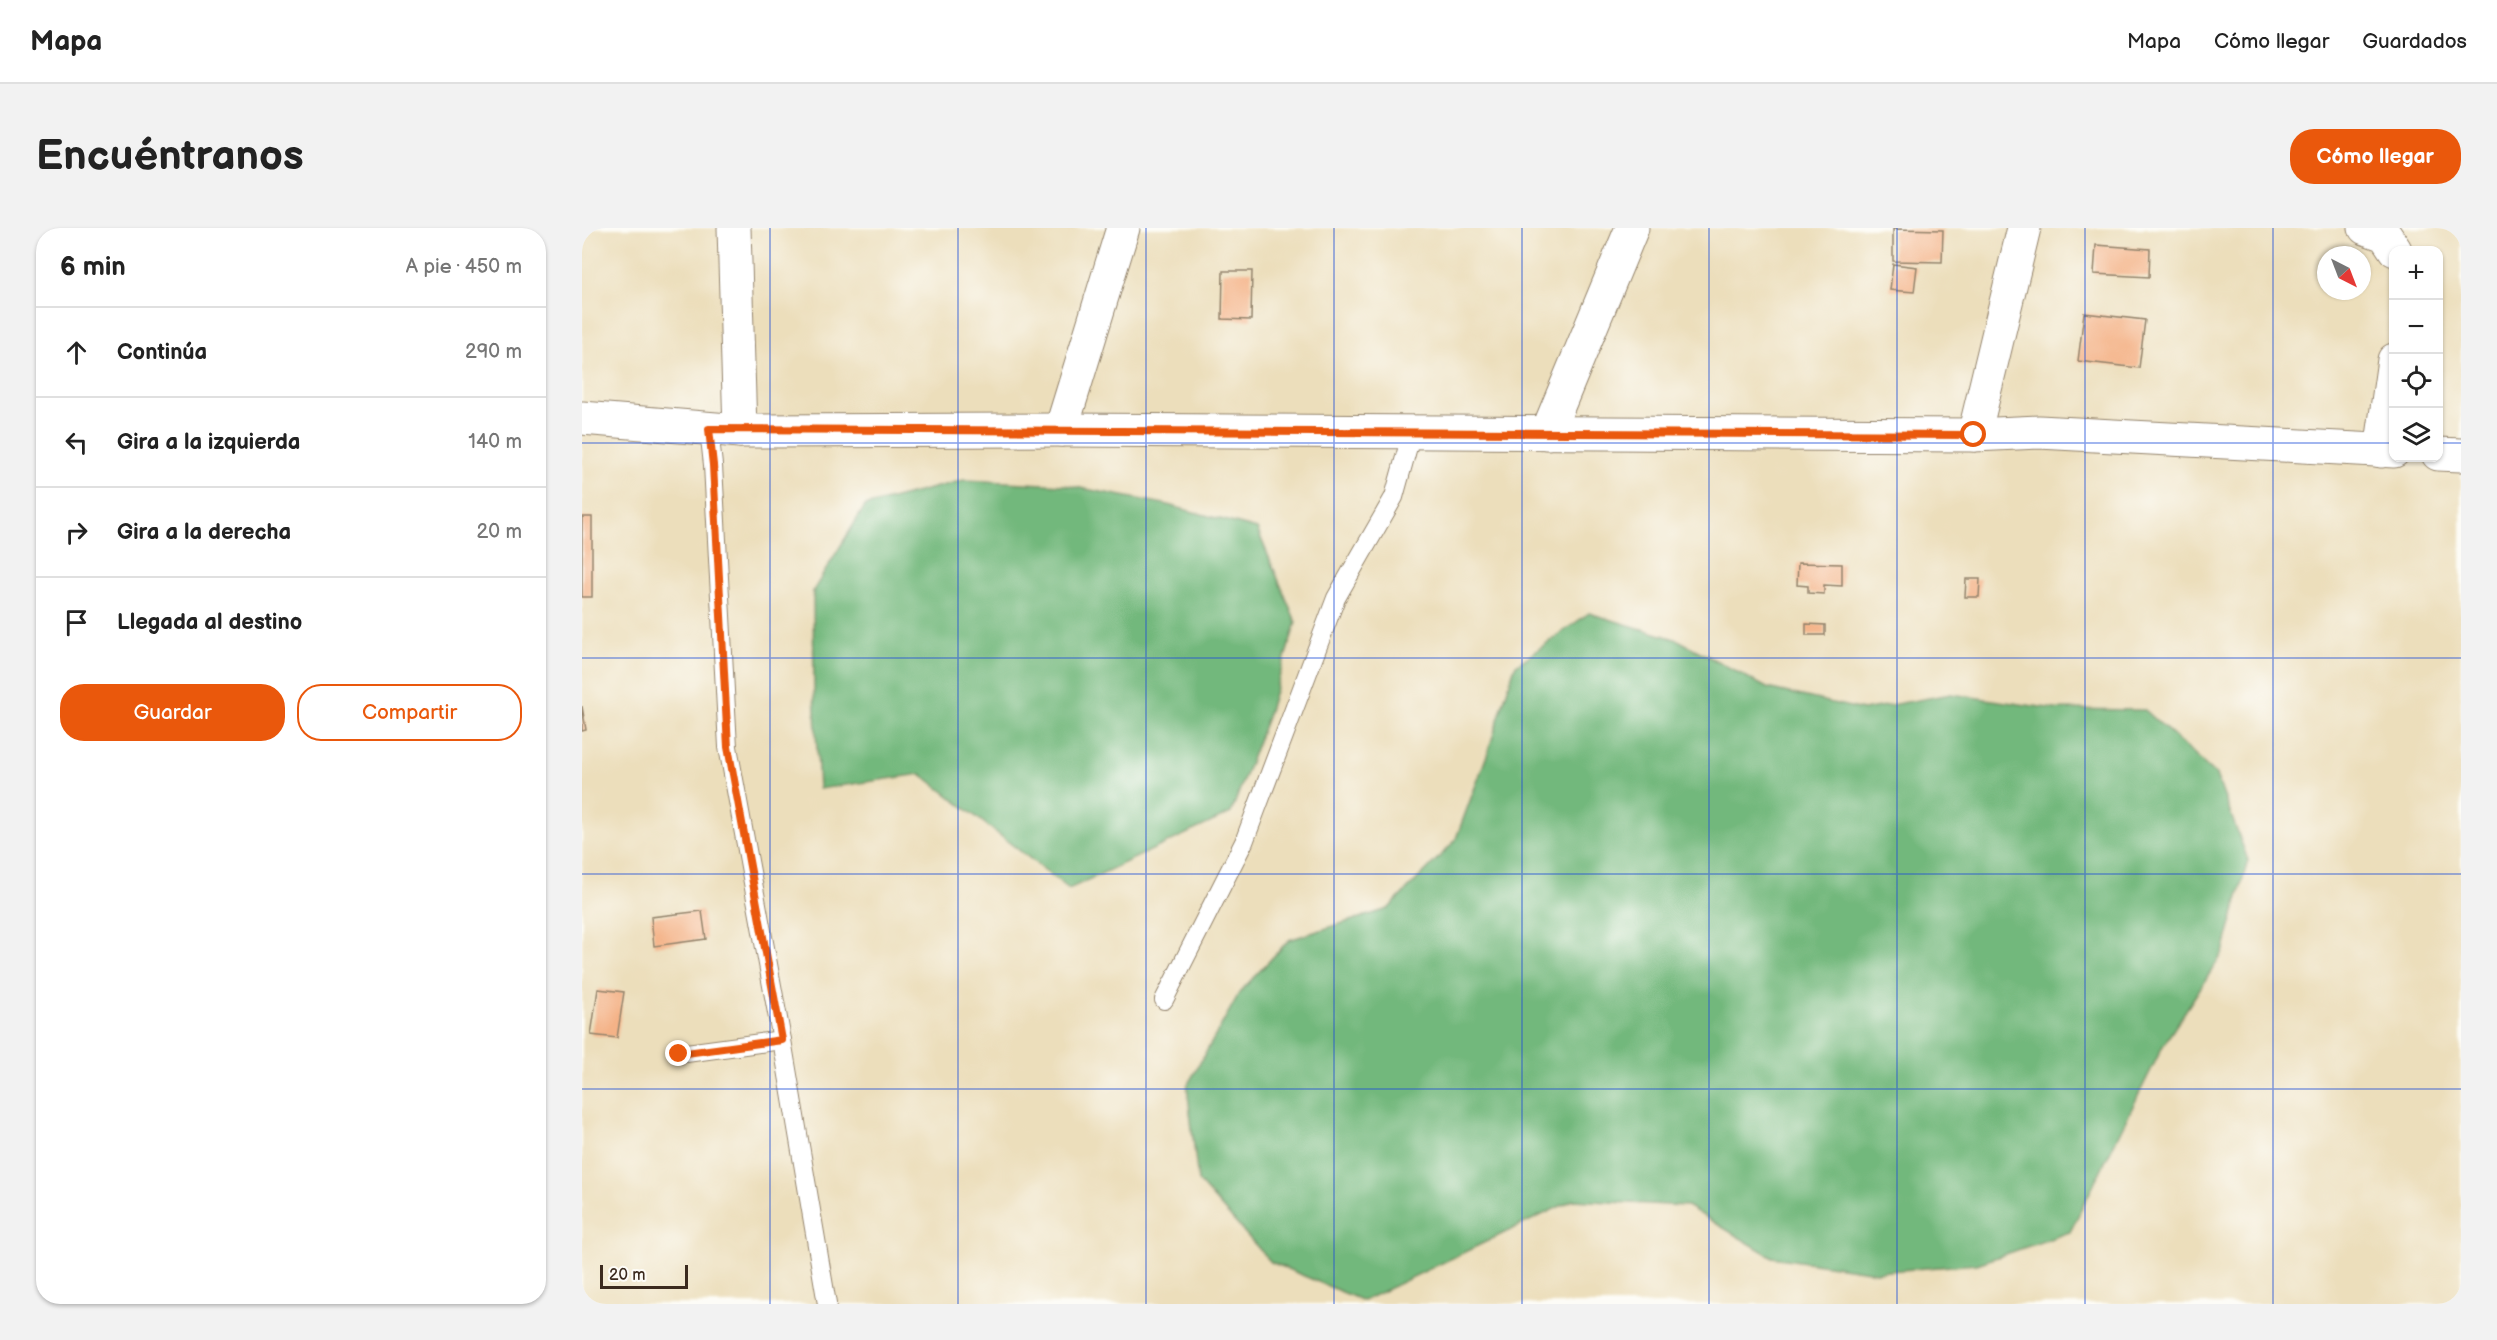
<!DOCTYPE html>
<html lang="es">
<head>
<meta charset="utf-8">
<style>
  :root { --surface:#fff; --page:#f2f2f2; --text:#222; --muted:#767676; --line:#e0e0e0; --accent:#ea580c }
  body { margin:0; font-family:"Balsamiq Sans",sans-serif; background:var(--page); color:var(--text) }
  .controls { position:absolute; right:18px; top:18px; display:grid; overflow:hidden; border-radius:12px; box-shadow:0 2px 4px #0004 }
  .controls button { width:54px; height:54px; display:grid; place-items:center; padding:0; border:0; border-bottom:2px solid var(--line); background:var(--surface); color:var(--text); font:30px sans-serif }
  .compass { position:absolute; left:1735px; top:18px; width:54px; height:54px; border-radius:50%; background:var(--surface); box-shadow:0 2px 4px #0004; rotate:138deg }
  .scale { position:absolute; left:18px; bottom:15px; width:88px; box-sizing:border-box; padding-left:6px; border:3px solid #3b2a1e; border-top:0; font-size:16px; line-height:21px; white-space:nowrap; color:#3b2a1e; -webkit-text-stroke:4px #fdfcf7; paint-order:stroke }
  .stop { position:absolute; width:18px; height:18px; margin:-14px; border:4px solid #ea580c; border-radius:50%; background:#fff }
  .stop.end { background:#ea580c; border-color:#fff; box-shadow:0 2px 6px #0008 }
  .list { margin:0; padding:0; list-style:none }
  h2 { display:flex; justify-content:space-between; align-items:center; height:78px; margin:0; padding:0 24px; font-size:26px }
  h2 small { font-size:20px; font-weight:400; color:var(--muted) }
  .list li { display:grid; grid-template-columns:39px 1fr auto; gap:18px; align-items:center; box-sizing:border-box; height:90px; padding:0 24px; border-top:2px solid var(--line) }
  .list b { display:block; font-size:22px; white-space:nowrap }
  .list em { font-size:20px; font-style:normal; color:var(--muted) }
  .actions { display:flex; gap:12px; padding:18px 24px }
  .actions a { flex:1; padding:14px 0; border:2px solid var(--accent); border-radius:24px; text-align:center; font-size:21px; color:var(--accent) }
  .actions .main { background:var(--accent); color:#fff }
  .icon { flex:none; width:33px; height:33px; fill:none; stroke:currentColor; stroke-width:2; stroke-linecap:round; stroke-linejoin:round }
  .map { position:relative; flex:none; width:1879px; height:1076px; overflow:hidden; border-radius:24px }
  header { display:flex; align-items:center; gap:36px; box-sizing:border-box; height:84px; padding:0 30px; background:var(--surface); border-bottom:2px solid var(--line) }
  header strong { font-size:28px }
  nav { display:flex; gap:33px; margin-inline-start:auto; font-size:21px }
  .intro { display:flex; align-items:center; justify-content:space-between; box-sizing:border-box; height:144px; padding:0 36px }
  h1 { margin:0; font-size:42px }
  .button { padding:15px 27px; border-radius:24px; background:var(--accent); color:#fff; font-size:21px; font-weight:700 }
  main { display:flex; gap:36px; padding:0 36px }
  aside { flex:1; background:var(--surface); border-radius:24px; box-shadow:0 2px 4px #0004 }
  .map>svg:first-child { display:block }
  .forest { fill:#72b87c; stroke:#56714d; stroke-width:1.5 }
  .building { fill:#f4b287 }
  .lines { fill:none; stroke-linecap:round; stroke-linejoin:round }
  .service-casing { stroke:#94846c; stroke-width:20 }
  .minor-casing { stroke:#94846c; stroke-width:35 }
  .service { stroke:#fff; stroke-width:18 }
  .minor { stroke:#fff; stroke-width:33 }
  .route { stroke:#ea580c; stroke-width:8 }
  .grid { fill:none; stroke:#1d4ed8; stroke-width:1.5; stroke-opacity:0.55 }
</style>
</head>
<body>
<header>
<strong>Mapa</strong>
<nav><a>Mapa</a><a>Cómo llegar</a><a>Guardados</a></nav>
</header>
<div class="intro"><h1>Encuéntranos</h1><a class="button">Cómo llegar</a></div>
<main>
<aside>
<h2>6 min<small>A pie · 450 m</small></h2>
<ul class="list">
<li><svg class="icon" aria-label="ahead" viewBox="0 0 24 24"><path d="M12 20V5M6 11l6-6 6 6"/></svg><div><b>Continúa</b></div><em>290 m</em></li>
<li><svg class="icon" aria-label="left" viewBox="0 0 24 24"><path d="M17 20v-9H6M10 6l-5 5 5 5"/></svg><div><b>Gira a la izquierda</b></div><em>140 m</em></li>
<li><svg class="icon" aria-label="right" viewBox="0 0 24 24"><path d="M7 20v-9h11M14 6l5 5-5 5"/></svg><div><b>Gira a la derecha</b></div><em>20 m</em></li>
<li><svg class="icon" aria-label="arrive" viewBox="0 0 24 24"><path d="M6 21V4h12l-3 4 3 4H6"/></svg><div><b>Llegada al destino</b></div></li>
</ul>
<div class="actions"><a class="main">Guardar</a><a>Compartir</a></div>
</aside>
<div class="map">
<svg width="1879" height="1076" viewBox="0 0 1879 1076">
  <rect width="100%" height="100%" fill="#fdfcf7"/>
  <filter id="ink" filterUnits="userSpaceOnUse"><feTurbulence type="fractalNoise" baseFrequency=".0167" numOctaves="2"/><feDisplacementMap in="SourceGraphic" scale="12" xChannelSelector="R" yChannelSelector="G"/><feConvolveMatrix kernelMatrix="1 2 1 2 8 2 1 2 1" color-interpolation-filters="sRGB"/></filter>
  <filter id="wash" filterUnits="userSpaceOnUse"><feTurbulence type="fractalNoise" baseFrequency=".008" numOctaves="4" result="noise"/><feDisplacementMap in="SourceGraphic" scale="24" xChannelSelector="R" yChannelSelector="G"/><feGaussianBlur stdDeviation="1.35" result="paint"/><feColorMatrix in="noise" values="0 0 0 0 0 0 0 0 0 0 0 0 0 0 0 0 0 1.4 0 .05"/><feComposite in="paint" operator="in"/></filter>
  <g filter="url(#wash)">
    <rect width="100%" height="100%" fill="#ecdebb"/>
    <g class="forest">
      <polygon points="382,252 483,257 582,276 675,301 714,394 685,489 649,585 487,661 339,546 237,561 232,464 231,363 283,278"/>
      <polygon points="1007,385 1096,412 1185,460 1281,482 1369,466 1473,481 1563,482 1634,547 1666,632 1641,725 1582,816 1488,1004 1395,1036 1294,1044 1190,1029 1105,978 991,972 781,1073 689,1034 616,953 605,858 658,764 707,712 806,681 873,613 905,527 933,438"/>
    </g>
    <g id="blocks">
      <g class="building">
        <polygon points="1311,1 1361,2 1360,34 1311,33"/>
        <polygon points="1514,17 1568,21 1567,49 1512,46"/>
        <polygon points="1311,36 1335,39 1332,64 1308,62"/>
        <polygon points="641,43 670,43 669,92 640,91"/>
        <polygon points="1502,85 1563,92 1557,140 1496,133"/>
        <rect x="0" y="289" width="10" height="80"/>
        <polygon points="1216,335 1260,336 1260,358 1242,357 1242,366 1226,365 1226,358 1215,357"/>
        <polygon points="1384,351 1398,351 1397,369 1383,369"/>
        <polygon points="1224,396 1243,397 1243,407 1224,407"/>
        <polygon points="0,478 4,502 0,503"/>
        <polygon points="120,683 124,711 72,718 69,689"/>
        <polygon points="16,761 42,764 35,810 9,807"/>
      </g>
    </g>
  </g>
  <g filter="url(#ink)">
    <use href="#blocks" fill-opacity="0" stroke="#94846c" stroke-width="1.5"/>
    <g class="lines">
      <g class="service-casing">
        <g id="service">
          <polyline points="127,201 131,237 146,519 200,812 245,1076"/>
          <polyline points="582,772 662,614 754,370 812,269 830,204"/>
          <polyline points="97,826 200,812"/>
        </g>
      </g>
      <g class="minor-casing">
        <g id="minor">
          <polyline points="152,0 158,203"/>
          <polyline points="1783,0 1803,7 1813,22"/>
          <polyline points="0,190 158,203 479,202 1392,207 1457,204 1812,223"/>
          <polyline points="479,202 541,0"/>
          <polyline points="965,205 1050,0"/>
          <polyline points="1392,207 1442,0"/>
          <polyline points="1799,223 1812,132"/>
          <polyline points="1856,226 1879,227"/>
        </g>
      </g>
      <use href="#service" class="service"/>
      <use href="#minor" class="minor"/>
    </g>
  </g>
  <g class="lines" filter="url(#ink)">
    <polyline class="route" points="97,826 200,812 146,519 131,237 127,201 1392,207"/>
  </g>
  <path class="grid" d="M 188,0 L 188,1076M 376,0 L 376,1076M 564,0 L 564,1076M 752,0 L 752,1076M 940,0 L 940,1076M 1127,0 L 1127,1076M 1315,0 L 1315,1076M 1503,0 L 1503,1076M 1691,0 L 1691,1076M 0,215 L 1812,215M 1856,215 L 1879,215M 0,430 L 1879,430M 0,646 L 1879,646M 0,861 L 1879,861"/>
</svg>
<div class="controls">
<button>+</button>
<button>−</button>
<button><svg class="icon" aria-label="locate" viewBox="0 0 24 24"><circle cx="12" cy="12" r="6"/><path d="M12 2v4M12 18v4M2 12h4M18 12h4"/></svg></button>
<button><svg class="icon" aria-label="layers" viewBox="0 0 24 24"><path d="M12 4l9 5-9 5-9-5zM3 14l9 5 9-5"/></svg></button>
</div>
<svg class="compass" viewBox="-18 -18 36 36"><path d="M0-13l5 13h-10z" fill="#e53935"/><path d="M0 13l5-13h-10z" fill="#767676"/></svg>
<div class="scale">20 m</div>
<div class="stop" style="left:1392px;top:207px"></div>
<div class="stop end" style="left:97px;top:826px"></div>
</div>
</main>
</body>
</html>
